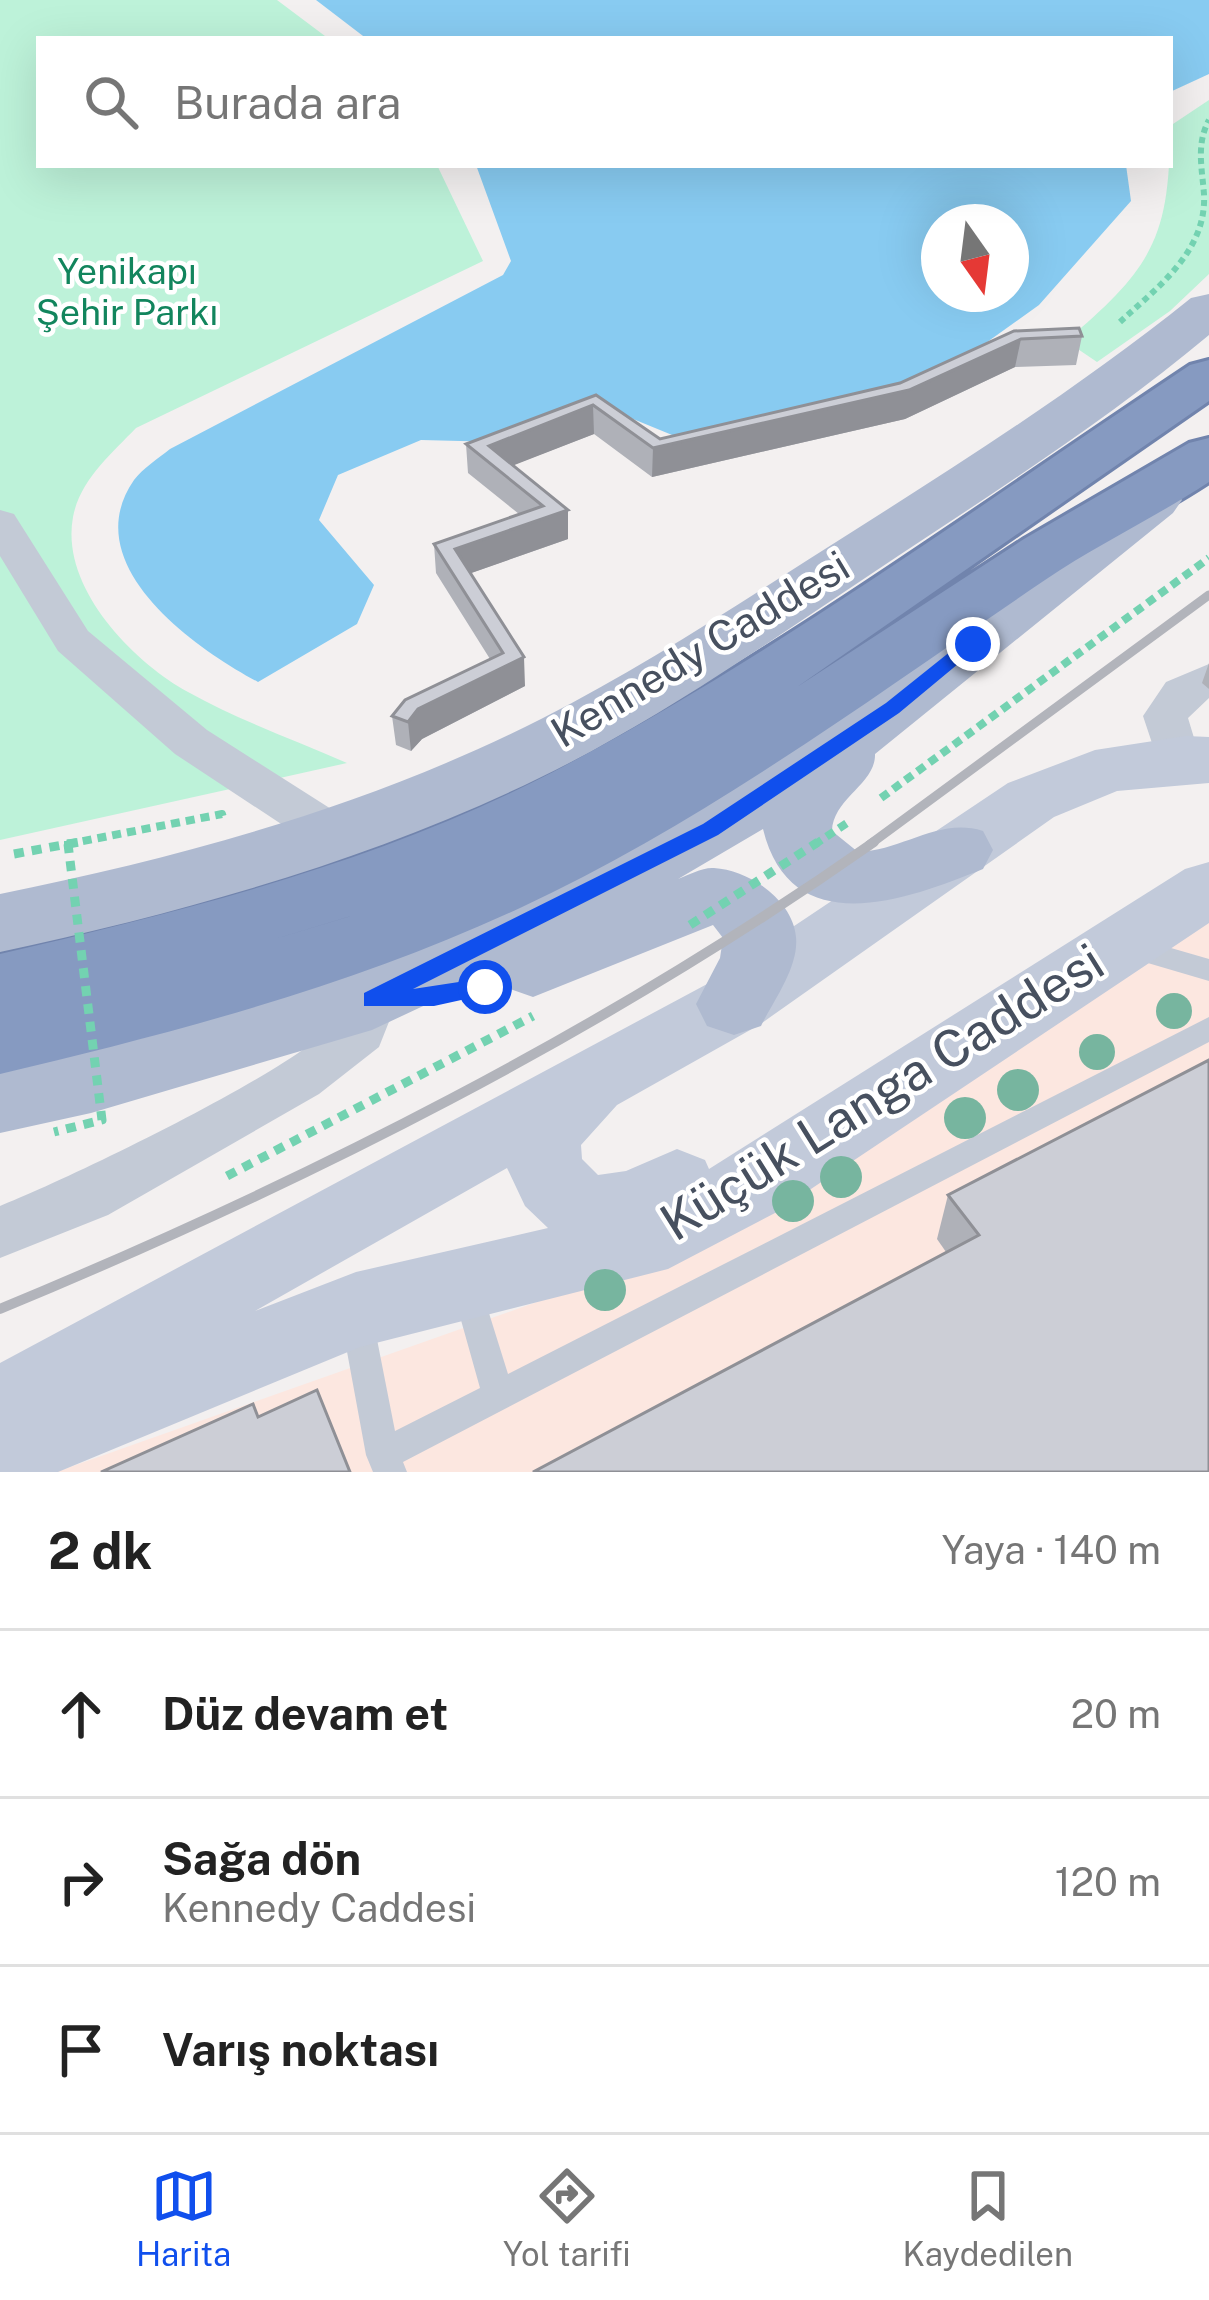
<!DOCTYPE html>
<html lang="tr">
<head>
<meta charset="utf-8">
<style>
  :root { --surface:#fff; --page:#f6f6f6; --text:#222; --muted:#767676; --line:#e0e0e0; --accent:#104fed }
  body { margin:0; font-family:"Public Sans",sans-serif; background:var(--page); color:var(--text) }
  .compass { position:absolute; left:921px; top:204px; width:108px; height:108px; border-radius:50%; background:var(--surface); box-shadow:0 12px 48px #0002; rotate:166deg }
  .stop { position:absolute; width:36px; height:36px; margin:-27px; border:9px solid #104fed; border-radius:50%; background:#fff }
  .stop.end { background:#104fed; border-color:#fff; box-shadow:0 3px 12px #0008 }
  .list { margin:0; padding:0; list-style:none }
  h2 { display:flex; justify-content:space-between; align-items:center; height:156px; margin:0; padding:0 48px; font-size:51px }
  h2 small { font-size:39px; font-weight:400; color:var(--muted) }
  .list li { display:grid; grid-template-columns:78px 1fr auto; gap:36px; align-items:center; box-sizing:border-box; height:168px; padding:0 48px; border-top:3px solid var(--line) }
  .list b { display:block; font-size:45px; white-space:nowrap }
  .list p { margin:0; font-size:39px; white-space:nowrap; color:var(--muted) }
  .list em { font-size:39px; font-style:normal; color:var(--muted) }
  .icon { flex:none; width:66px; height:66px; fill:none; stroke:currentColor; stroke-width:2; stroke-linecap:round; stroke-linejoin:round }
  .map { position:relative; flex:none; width:1209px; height:1472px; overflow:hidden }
  .search { position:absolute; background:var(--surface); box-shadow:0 12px 48px #0002; left:36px; right:36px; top:36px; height:132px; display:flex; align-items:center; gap:30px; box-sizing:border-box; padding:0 42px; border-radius:0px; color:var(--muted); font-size:45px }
  .sheet { height:660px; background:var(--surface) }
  nav { display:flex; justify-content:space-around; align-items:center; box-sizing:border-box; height:168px; border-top:3px solid var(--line); background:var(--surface); font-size:33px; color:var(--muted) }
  nav a { display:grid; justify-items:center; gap:6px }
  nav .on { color:var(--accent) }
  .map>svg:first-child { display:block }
  .medical { fill:#fce7e0 }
  .green { fill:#bdf2d9 }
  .water { fill:#88cbf1; fill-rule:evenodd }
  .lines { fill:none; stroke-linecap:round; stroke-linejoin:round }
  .highway-casing { stroke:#7184ad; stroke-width:6 }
  .path-far2 { stroke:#73d2b1; stroke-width:6; stroke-dasharray:6 4.5; stroke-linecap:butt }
  .path-far1 { stroke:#73d2b1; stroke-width:8; stroke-dasharray:9 6; stroke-linecap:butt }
  .path { stroke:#73d2b1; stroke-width:9; stroke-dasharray:10 8; stroke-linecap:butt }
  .lane { fill:#c3cad6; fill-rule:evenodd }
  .street { fill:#c3cad6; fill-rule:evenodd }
  .secondary { fill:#c2cada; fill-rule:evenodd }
  .primary { fill:#afbad0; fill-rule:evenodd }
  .highway { fill:#869ac1; fill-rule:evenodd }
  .rail-far1 { stroke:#b2b4bb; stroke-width:9 }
  .rail { stroke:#b2b4bb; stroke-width:10 }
  .path-bridge-far1 { stroke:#73d2b1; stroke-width:8; stroke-dasharray:9 6; stroke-linecap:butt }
  .path-bridge { stroke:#73d2b1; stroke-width:9; stroke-dasharray:10 8; stroke-linecap:butt }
  .tree { fill:#77b59f }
  .wall { fill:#afb1b8 }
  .shaded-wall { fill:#8f9096 }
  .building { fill:#ccced6; stroke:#8f9096; stroke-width:3 }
  .route { fill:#104fed }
  .labels { text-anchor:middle; stroke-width:9; stroke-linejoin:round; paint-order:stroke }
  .far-park-label { font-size:36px; fill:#12855d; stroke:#fff }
  .street-label { font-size:42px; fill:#47505f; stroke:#fff }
  .near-street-label { font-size:51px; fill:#47505f; stroke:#fff }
</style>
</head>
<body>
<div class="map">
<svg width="1209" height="1472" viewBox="0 0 1209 1472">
  <rect width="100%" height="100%" fill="#f3f0f0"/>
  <polygon class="medical" points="1209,916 1209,1472 56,1472 630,1269"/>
  <g class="green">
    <path d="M 0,0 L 277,0 L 329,39 L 39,39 L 39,165 L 437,165 L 483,261 L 136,428 C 112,453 80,480 73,517 C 60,587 132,661 188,692 C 238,720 295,740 347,763 L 0,840 Z"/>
    <path d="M 1209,100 L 1209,274 L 1170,311 L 1097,362 L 1066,341 C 1152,268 1170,238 1170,126 Z"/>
  </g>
  <g class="water">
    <polygon points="316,0 1209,0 1209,74 1170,92 1170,39 367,39"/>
    <path d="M 476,165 L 1126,165 L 1131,201 L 1039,305 L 927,385 L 677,437 L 616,412 L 500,442 L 421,440 L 338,475 L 319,520 L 374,585 L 357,624 L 258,682 C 196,649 75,565 134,480 C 142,469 159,458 170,449 L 503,275 L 511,261 ZM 939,222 L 1011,222 L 1011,294 L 939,294 Z"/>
  </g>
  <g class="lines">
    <g class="highway-casing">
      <path id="highway" d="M 1209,360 L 1209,401 L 797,687 L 1024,539 L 1189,443 L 1209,438 L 1209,482 C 1156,517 1098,544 1045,580 C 874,696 708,820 520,908 C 355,985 177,1032 0,1074 L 0,954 C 188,910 380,862 553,772 C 775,655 981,504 1190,365 ZM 351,916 L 202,961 L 348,917 Z"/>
    </g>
    <path class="path-far2" d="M 1120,322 C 1158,287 1207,251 1204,194 C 1202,168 1196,144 1209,120"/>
    <g class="path-far1">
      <polyline points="881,798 1209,558"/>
      <polyline points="68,844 222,814 224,821"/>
    </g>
    <g class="path">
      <polyline points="68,844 80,842"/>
      <polyline points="227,1176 533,1016"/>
    </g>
    <g class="lane">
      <polygon points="1133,937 1209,959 1209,981 1124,956 1120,948 1124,940"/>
      <polygon points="1209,1017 1209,1042 403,1462 407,1472 373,1472 366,1455 341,1319 346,1309 357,1304 368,1309 373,1319 395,1431 480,1388 452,1288 456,1278 467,1274 478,1278 508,1374"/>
    </g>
    <g class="street">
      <polygon points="0,510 14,514 88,631 207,730 350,821 357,834 350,847 333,852 316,847 175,754 58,651 0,556"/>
      <polygon points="1209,664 1209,698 1188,718 1201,761 1194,773 1178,778 1162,773 1143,716 1166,682"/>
      <path d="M 372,978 L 390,984 L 398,999 L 379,1047 L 319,1094 L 108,1215 L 0,1258 L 0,1206 C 62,1182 307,1065 340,1018 C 346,1009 349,994 354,984 Z"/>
    </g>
    <path class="secondary" d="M 1186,736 L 1209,737 L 1209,783 L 1117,791 L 1054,817 L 759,1025 L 617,1105 L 581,1145 L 582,1159 L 598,1175 L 626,1171 L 677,1149 L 705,1160 L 709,1169 L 1185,869 L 1209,862 L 1209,923 L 775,1213 L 668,1269 L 360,1347 L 58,1472 L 0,1472 L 0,1363 L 709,983 L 1008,783 L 1095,750 ZM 507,1168 L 525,1206 L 548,1228 L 356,1272 L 255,1311 Z"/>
    <g class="primary">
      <path d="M 1209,294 L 1209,335 C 1111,417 1004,486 898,556 C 797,623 698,693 592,751 C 408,850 203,908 0,952 L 0,894 C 187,856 372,805 543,718 C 651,663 752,595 855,530 C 970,457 1084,384 1191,298 Z"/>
      <path d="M 1153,482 L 1173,487 L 1182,500 L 1173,513 L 875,754 C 876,784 833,798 832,831 L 858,852 C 903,851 938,817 983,831 L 993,850 L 983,869 C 909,899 791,944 763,829 L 678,879 C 688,875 703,867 714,868 C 749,870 793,900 796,937 C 799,967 773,1001 761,1026 L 734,1035 L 707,1026 L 696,1004 L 720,958 L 723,938 L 713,925 L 533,997 L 507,988 L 498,971 L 372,1030 L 91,1113 L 0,1133 L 0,1065 L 91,1047 L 354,973 L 596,859 L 758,768 L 870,692 L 1133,487 Z"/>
    </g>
    <use href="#highway" class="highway"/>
    <polyline class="rail-far1" points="869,845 1209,595"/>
    <path class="rail" d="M 0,1309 C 306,1182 602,1033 874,842"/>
    <g class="path-bridge-far1">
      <polyline points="64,845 68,845"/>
      <polyline points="814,845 850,821"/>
    </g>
    <g class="path-bridge">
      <polyline points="14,854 68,844 102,1120 54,1132"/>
      <polyline points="690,925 818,842"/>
    </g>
  </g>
  <g class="tree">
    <circle cx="1174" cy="1011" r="18"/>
    <circle cx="1097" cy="1052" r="18"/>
    <circle cx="1018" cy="1090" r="21"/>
    <circle cx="965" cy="1118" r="21"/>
    <circle cx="841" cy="1177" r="21"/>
    <circle cx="793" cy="1201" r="21"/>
    <circle cx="605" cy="1290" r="21"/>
  </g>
  <g class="wall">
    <polygon points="1014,331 1082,336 1076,365 1015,367 905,419 652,477 594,434 513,465 568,510 568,539 471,573 525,686 422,739 411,751 396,745 392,716 490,659 436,573 434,544 519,514 468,473 466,444 596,395 660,439 900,383"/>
    <polygon points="1209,663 1209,689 1202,683"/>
    <polygon points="948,1195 1209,1472 946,1252 937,1239"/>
  </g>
  <g class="shaded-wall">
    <polygon points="1021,339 1015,367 905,419 652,477 653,448 909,390"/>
    <polygon points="593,405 594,434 499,471 489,446"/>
    <polygon points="568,510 568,539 457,578 455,549"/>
    <polygon points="524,657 525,686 422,739 411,751 408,722 418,709"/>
  </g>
  <g class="building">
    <polygon points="1079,328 1082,336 1021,339 909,390 653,448 593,405 489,446 568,510 455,549 524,657 418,709 408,722 392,716 405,700 503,653 434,544 543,506 466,444 596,395 660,439 900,383 1014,331"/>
    <polygon points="1209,1060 1209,1472 533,1472 979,1235 948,1195"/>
    <polygon points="317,1390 350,1472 101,1472 253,1404 258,1417"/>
  </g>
  <polygon class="route" points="966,639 982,644 899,713 718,835 413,989 485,978 496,987 493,993 434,1006 364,1006 364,993 703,824 886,703"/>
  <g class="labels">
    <g class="far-park-label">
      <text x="127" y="284">Yenikapı<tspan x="127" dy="41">Şehir Parkı</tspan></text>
    </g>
    <g class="street-label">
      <text transform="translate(700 649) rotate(-31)" y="15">Kennedy Caddesi</text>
    </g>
    <g class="near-street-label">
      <text transform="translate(882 1092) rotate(-32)" y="18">Küçük Langa Caddesi</text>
    </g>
  </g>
</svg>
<svg class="compass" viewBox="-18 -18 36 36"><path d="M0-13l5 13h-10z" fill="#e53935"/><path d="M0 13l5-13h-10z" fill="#767676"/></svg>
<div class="stop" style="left:485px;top:987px"></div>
<div class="stop end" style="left:973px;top:644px"></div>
<div class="search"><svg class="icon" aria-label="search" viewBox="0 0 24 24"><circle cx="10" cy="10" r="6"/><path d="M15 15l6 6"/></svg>Burada ara</div>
</div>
<section class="sheet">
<h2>2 dk<small>Yaya · 140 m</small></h2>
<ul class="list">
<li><svg class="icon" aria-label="ahead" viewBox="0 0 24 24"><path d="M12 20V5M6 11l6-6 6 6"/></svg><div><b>Düz devam et</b></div><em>20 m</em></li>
<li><svg class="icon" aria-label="right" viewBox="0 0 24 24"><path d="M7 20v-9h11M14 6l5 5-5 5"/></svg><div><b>Sağa dön</b><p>Kennedy Caddesi</p></div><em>120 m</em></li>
<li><svg class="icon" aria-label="arrive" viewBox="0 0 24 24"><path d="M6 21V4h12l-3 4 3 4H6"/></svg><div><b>Varış noktası</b></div></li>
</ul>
</section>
<nav>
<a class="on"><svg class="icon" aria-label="map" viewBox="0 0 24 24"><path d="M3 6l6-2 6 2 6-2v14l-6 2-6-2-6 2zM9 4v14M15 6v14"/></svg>Harita</a>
<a><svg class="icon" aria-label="directions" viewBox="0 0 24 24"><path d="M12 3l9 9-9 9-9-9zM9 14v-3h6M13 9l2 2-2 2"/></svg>Yol tarifi</a>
<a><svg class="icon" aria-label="saved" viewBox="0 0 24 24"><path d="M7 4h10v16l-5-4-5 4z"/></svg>Kaydedilen</a>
</nav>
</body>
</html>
